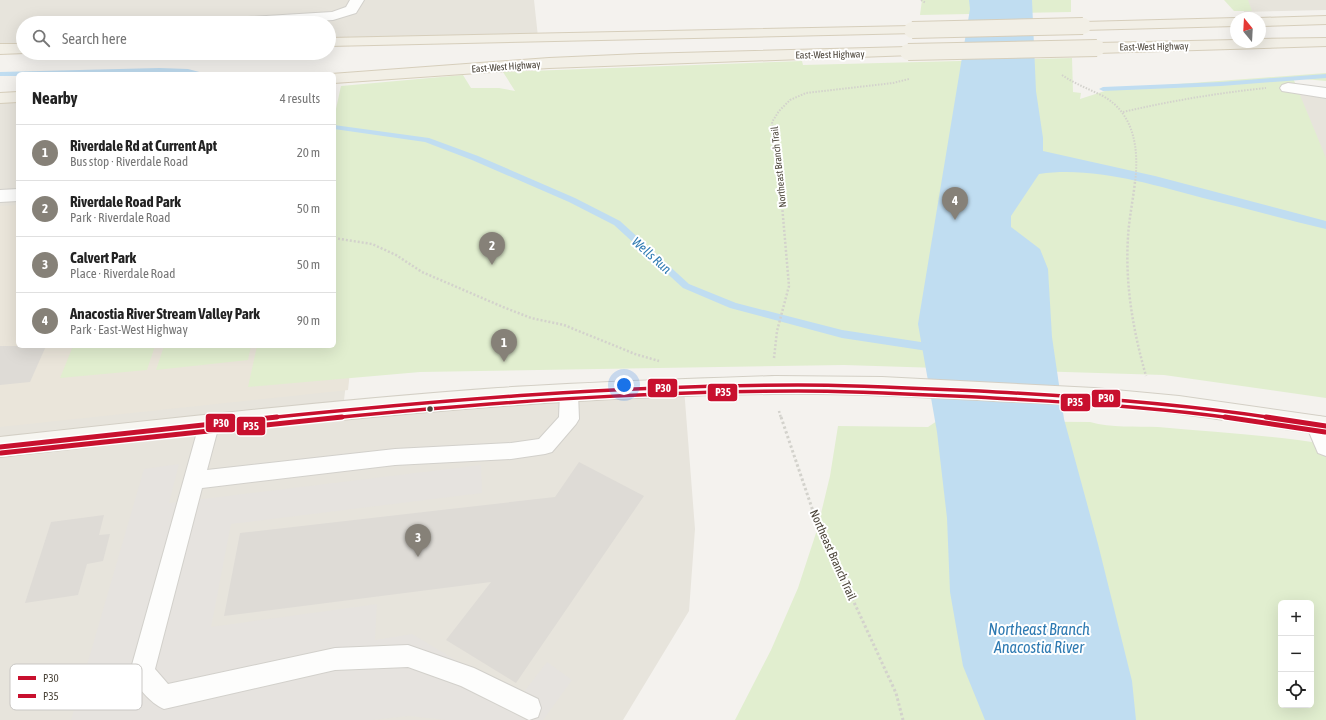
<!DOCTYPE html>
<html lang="en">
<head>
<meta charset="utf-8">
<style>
  :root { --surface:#fff; --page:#f6f6f6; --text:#222; --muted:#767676; --line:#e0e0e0; --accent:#868178 }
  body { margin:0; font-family:"Asap Condensed",sans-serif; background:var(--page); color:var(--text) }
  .controls { position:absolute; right:12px; bottom:12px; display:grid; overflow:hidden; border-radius:6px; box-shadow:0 4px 16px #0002 }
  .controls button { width:36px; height:36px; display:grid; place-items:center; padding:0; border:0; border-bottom:1px solid var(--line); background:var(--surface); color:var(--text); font:20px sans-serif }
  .compass { position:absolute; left:1230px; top:12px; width:36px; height:36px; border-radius:50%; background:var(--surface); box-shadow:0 4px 16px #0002; rotate:342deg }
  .you { position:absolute; left:624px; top:385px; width:14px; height:14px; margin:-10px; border:3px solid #fff; border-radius:50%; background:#1a73e8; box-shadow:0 0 0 6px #1a73e833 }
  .badge { display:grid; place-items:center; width:26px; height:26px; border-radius:50%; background:var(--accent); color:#fff; font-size:13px; font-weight:700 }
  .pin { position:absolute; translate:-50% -33px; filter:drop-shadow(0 1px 2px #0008) }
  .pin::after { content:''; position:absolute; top:21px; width:14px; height:12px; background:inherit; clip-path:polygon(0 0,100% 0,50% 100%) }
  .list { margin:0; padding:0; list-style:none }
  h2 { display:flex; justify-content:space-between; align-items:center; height:52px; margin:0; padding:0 16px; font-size:17px }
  h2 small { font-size:13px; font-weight:400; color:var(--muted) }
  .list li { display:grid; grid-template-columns:26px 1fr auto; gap:12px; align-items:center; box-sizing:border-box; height:56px; padding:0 16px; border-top:1px solid var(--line) }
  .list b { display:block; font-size:15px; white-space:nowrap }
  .list p { margin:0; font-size:13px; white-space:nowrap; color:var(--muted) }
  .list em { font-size:13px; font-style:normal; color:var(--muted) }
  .icon { flex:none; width:22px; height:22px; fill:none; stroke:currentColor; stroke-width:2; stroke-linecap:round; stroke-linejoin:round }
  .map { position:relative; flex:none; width:1326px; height:720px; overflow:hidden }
  .search { position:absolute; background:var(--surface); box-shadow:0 4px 16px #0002; left:16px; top:16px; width:320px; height:44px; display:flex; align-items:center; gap:10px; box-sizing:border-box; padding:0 14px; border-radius:22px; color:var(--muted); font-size:15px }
  .panel { position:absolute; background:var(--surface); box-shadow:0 4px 16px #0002; left:16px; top:72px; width:320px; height:276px; border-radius:6px }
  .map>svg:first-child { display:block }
  .residential { fill:#e7e4dc }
  .education { fill:#eae5da }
  .green { fill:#e1eecf; fill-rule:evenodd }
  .parking { fill:#e6e3df }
  .water { fill:#c0ddf1 }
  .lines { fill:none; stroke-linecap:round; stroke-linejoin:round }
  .stream { fill:#c0ddf1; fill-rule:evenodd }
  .building { fill:#dedbd6 }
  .lane-casing { stroke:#d2d0cb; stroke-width:2 }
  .street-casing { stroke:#d2d0cb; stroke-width:2 }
  .secondary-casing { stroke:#d3cfc5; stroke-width:2 }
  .primary-casing { stroke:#d6cebb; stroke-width:2 }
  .path-far2 { stroke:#d3d2cc; stroke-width:2; stroke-dasharray:1.5 1.5; stroke-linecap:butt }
  .path-far1 { stroke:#d3d2cc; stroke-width:2.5; stroke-dasharray:2 2; stroke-linecap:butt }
  .path { stroke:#d3d2cc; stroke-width:3; stroke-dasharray:2.5 2.5; stroke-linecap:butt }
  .lane { fill:#fdfdfc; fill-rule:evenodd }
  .street { fill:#fdfdfc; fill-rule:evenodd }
  .secondary { fill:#f7f6f1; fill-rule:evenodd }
  .primary { fill:#f2efe6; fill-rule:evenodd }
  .primary-bridge-casing { stroke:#d6cebb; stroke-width:18; stroke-linecap:butt }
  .primary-bridge { stroke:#f2efe6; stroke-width:16 }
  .bus-1-far1-casing { stroke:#fff; stroke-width:6 }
  .bus-1-casing { stroke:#fff; stroke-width:8 }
  .bus-2-far1-casing { stroke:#fff; stroke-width:6 }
  .bus-2-casing { stroke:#fff; stroke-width:8 }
  .bus-1-far1 { stroke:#c8102e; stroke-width:3.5 }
  .bus-1 { stroke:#c8102e; stroke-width:5 }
  .bus-2-far1 { stroke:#c8102e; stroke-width:3.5 }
  .bus-2 { stroke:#c8102e; stroke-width:5 }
  .bus-dot { fill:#4b4439; stroke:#fff; stroke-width:1.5 }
  .labels { text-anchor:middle; stroke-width:4; stroke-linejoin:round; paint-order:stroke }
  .far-street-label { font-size:10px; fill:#4b4439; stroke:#fff }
  .street-label { font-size:12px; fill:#4b4439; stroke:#fff }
  .water-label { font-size:13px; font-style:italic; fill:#2e7ab2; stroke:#fff }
  .near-water-label { font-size:16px; font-style:italic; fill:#2e7ab2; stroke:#fff }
  .key { fill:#fff; stroke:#c9c7c4; stroke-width:1 }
  .key-label { font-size:11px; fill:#4b4439 }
  .line-badge { stroke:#fff; stroke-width:1.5 }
  .badge-label { font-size:11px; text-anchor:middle; font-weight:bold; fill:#fff }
</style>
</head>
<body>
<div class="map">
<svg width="1326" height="720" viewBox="0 0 1326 720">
  <rect width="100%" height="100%" fill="#f4f2ee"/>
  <g class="residential">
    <polygon points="0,0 534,0 538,37 329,42 329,23 23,23 23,49 0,49"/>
    <polygon points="1239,0 1326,0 1326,10 1244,12"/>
    <polygon points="1271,86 1326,93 1326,232"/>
    <polygon points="18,97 18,346 334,346 371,164 343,409 684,388 695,529 689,611 623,720 0,720 0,98"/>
  </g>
  <polygon class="education" points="18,205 18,346 334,346 364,244 348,390 0,427 0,206"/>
  <g class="green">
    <polygon points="922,0 1071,0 1071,12 920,15"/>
    <polygon points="1224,0 1248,0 1252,11 1234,11"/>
    <polygon points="1072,58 1073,92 1081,93 1080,99 1111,89 1326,73 1326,81 1293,78 1326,158 1326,398 1164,375 844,365 420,372 248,387 257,346 334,346 334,118 341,86 463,75 471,88 499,88 515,91 503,72 802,61 803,65"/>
    <polygon points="73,346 155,346 147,370 60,378"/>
    <polygon points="164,346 251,346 248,360 156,370"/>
    <path d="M 937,421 L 1090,422 C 1112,428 1135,426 1158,427 C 1214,432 1270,435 1326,444 L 1326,720 L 735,720 L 771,650 L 798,588 L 817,530 L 830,476 L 838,426 L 928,427 ZM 1281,603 L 1311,603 L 1311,705 L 1281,705 Z"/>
  </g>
  <polygon class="parking" points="179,464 169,503 481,465 482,493 231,524 211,627 377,604 375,640 412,634 519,698 547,662 572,680 543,720 447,720 409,716 373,720 71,720 144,469"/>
  <path class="water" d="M 969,0 L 1032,0 L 1036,91 L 1043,138 L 1043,151 L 1155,176 L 1326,221 L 1326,229 C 1285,219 1244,208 1203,198 C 1150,184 1093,166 1039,174 L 1011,216 L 1011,227 L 1040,249 L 1048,269 L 1052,337 L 1064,419 L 1098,544 L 1132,681 L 1136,720 L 985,720 L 963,666 L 950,592 L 947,518 L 937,432 L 918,324 L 970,9 Z"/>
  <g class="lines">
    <g class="stream">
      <polygon points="159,68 188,69 207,74 159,72 18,74 18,76 0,76 0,72"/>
      <polygon points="1326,74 1326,78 1221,86 1103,91 1099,89 1103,87 1221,82"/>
      <polygon points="334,125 429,138 478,156 575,198 620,221 689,284 736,303 842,330 934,344 937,345 939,348 937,351 934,352 842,338 730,308 683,288 614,225 569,202 472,160 425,142 334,129"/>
    </g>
  </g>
  <g class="building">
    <polygon points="0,346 46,346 30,382 0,385"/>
    <polygon points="579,462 644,496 516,683 446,640 491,582 224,616 240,533 555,497"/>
    <polygon points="104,515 99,535 110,534 103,561 87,564 78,595 25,603 51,522"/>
  </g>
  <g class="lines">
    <g class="lane-casing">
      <path id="lane" d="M 569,386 L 576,388 L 578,393 L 579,419 L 576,424 L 552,452 L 545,454 L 511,459 L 395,465 L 202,488 L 155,669 L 168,684 L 335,648 L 408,645 L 474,668 L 538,699 L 541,708 L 538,717 L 529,720 L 461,686 L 408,667 L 335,670 L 164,709 C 150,703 136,686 130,672 L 199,425 L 202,420 L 209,417 L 216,420 L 219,425 L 207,470 L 395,449 L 511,443 L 539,439 L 559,417 L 560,393 L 562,388 Z"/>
    </g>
    <g class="street-casing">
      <g id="street">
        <polygon points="350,0 364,0 356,13 333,20 288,23 207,23 209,20 214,19 332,12 346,7"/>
        <polygon points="1288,83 1326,88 1326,98 1282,91 1280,88 1282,85"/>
        <polygon points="18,189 18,201 0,202 0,190"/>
        <polygon points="1318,416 1326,418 1326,456 1318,453 1306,425 1310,418"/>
      </g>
    </g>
    <g class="secondary-casing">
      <path id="secondary" d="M 775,376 L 882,377 L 1094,388 L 1179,396 L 1326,417 L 1326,435 C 1277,428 1229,420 1180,414 C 1118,406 1056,404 994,401 C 920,397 847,393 773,394 C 514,397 257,428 0,457 L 0,437 C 166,419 331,400 498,388 C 590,382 683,379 775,376 Z"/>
    </g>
    <g class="primary-casing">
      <g id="primary">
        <polygon points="1326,16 1326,24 1260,26 1260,18 1259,18"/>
        <polygon points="1236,18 1236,26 1083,30 1078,29 1076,26 1078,23 1083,22 1236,18 1237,18"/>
        <polygon points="912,26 917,27 919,30 917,33 329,46 329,38"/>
        <polygon points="1326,38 1326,46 1097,53 1092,51 1089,48 1092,45 1097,43 1236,40 1236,42 1260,42 1260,39"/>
        <polygon points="0,44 23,44 23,53 25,53 0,54"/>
        <polygon points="908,47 913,49 916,52 913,55 549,68 334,83 334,74 331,74 549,58 640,54"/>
        <polygon points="18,92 18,102 0,103 0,93"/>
      </g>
    </g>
    <g class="path-far2">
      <polyline points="921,0 926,3"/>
      <path d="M 1062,75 C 1075,84 1089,89 1103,96 C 1135,114 1139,150 1135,183"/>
      <path d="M 1123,112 C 1170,101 1218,93 1266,88"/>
      <polyline points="780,183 772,122 779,111 790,100 806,93 893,83 909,79"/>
    </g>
    <g class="path-far1">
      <path d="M 1135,182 C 1133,200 1129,219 1128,237 C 1125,285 1133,330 1146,376"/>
      <polyline points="334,238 372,244 396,255 422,272 503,307 531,318 564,325 635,354 659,361"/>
      <polyline points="774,358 777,331 789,286 780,182"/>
      <polyline points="779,411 781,418"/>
    </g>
    <polyline class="path" points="781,417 816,520 896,693 903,720"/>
    <use href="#lane" class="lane"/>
    <use href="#street" class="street"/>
    <use href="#secondary" class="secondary"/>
    <use href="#primary" class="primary"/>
    <g class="primary-bridge-casing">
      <g id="primary-bridge">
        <polyline points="912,30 1083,26"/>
        <polyline points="908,52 1097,48"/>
      </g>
    </g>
    <use href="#primary-bridge" class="primary-bridge"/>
    <g class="bus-1-far1-casing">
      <path id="bus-1-far1" d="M 267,418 C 444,400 621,385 798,385 C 864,385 930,389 996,392 C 1089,397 1181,404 1273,418"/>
    </g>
    <g class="bus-1-casing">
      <g id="bus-1">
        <polyline points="1266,417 1326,426"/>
        <polyline points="0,447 277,417"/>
      </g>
    </g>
    <g class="bus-2-far1-casing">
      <path id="bus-2-far1" d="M 332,418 C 486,403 642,391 798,391 C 863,391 928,395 993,398 C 1073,402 1153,407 1232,418"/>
    </g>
    <g class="bus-2-casing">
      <g id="bus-2">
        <polyline points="1225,417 1325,432"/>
        <polyline points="1,453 342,417"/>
      </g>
    </g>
    <use href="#bus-1-far1" class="bus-1-far1"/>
    <use href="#bus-1" class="bus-1"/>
    <use href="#bus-2-far1" class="bus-2-far1"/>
    <use href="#bus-2" class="bus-2"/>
  </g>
  <circle class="bus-dot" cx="430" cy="409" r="3.5"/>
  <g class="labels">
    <g class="far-street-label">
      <text transform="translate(1154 46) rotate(-1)" y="4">East-West Highway</text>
      <text transform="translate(830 54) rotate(-1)" y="4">East-West Highway</text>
      <text transform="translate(506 66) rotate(-4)" y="4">East-West Highway</text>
      <text transform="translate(778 167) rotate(-96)" y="4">Northeast Branch Trail</text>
    </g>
    <g class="street-label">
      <text transform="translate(833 555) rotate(66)" y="4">Northeast Branch Trail</text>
    </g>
    <g class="water-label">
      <text transform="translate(652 255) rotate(42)" y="5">Wells Run</text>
    </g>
    <g class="near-water-label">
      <text x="1039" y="635">Northeast Branch<tspan x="1039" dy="18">Anacostia River</tspan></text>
    </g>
  </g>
  <rect x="10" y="664" width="132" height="46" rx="6" class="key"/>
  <rect x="18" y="676" width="18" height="4" fill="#c8102e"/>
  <rect x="18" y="694" width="18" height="4" fill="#c8102e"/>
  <g class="key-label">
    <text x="43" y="682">P30</text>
    <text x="43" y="700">P35</text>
  </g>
  <g class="line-badge">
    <rect x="647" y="378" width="31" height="20" rx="4" fill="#c8102e"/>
    <rect x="707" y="383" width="31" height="19" rx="4" fill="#c8102e"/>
    <rect x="1091" y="389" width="30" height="19" rx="4" fill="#c8102e"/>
    <rect x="1060" y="393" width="31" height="19" rx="4" fill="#c8102e"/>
    <rect x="205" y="413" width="31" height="20" rx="4" fill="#c8102e"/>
    <rect x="236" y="416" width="30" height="20" rx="4" fill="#c8102e"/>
  </g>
  <g class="badge-label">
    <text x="663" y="392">P30</text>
    <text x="723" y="396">P35</text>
    <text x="1106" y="402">P30</text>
    <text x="1075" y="406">P35</text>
    <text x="221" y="427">P30</text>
    <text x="251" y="430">P35</text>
  </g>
</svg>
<div class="controls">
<button>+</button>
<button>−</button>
<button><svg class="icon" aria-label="locate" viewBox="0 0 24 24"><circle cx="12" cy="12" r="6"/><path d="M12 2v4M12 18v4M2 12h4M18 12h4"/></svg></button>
</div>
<svg class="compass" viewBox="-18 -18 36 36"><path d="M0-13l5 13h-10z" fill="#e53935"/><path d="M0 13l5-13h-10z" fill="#767676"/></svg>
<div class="you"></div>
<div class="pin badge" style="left:504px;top:362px">1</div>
<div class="pin badge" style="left:492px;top:265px">2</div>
<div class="pin badge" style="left:418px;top:557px">3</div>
<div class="pin badge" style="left:955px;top:220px">4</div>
<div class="search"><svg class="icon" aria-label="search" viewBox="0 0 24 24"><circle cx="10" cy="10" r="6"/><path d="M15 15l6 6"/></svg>Search here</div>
<section class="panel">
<h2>Nearby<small>4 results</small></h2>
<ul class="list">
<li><span class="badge">1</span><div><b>Riverdale Rd at Current Apt</b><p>Bus stop · Riverdale Road</p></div><em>20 m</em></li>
<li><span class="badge">2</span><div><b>Riverdale Road Park</b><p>Park · Riverdale Road</p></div><em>50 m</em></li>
<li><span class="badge">3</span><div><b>Calvert Park</b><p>Place · Riverdale Road</p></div><em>50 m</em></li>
<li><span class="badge">4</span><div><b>Anacostia River Stream Valley Park</b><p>Park · East-West Highway</p></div><em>90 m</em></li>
</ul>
</section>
</div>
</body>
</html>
